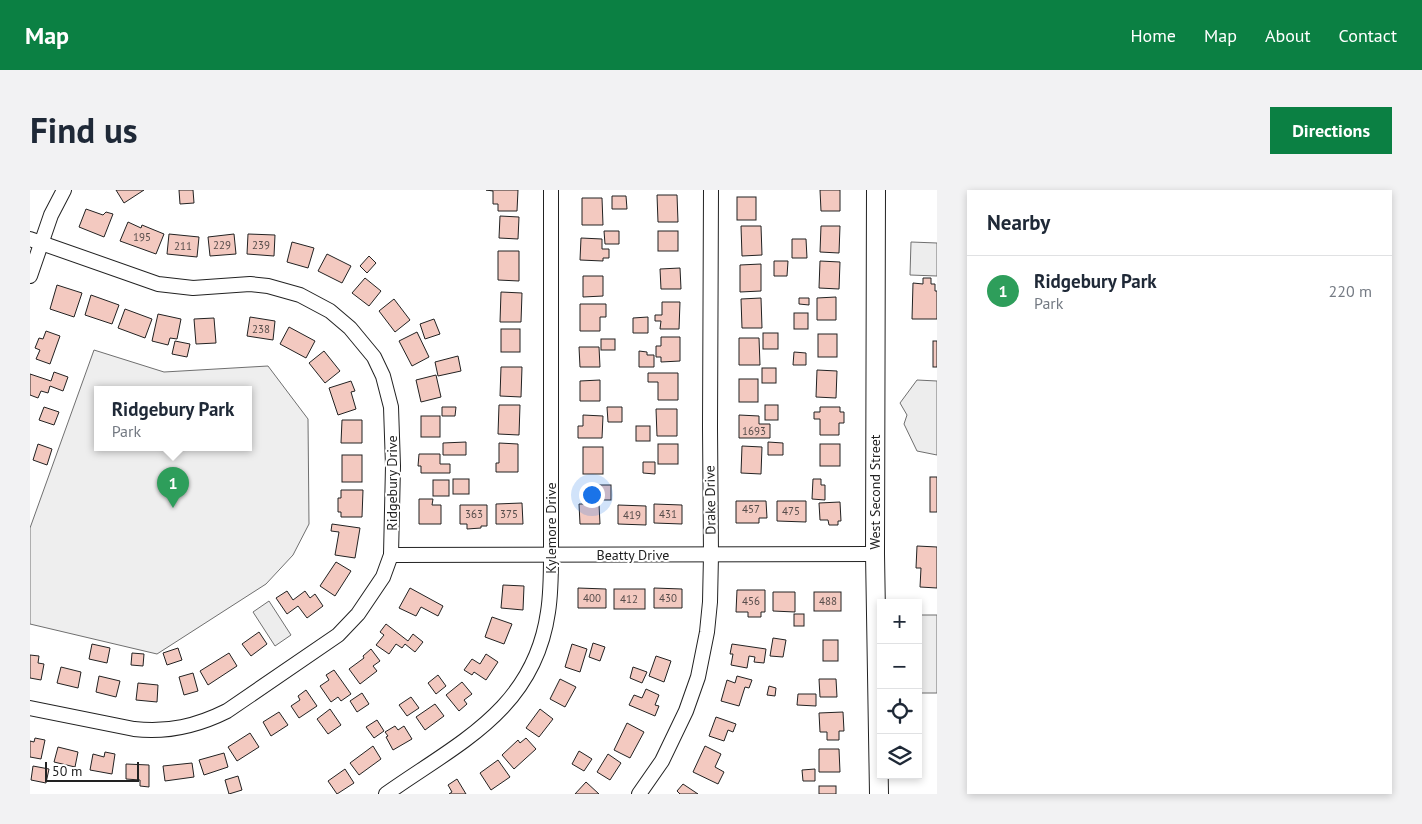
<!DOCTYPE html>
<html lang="en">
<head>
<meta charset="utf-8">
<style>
  :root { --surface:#fff; --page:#f2f2f3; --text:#1f2937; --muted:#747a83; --line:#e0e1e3; --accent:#0b8043 }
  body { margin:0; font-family:"PT Sans",sans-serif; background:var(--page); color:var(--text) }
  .controls { position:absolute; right:15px; bottom:15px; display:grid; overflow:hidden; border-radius:0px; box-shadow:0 2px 8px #0003 }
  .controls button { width:45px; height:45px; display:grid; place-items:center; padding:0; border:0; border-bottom:1px solid var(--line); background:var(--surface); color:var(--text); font:25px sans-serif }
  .scale { position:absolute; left:15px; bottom:12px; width:94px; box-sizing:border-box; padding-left:5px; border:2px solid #222; border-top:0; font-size:14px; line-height:18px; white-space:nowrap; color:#222; -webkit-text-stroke:4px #fff; paint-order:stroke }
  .you { position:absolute; left:561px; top:304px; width:18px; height:18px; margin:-12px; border:4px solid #fff; border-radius:50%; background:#1a73e8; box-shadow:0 0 0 8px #1a73e833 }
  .badge { display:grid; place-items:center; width:32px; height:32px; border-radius:50%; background:var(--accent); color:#fff; font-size:16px; font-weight:700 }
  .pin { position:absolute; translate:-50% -41px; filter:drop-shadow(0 1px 2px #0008) }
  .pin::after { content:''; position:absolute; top:26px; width:18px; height:15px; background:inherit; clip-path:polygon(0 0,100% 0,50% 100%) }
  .popup { position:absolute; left:64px; top:196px; width:158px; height:65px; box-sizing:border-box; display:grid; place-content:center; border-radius:0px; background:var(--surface); filter:drop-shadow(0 1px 4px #0005); font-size:16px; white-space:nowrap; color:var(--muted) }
  .popup b { font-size:19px; color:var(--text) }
  .popup::after { content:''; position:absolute; left:50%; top:100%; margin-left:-10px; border:10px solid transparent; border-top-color:var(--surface) }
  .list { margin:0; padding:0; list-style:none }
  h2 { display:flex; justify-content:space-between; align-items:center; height:65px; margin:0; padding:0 20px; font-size:21px }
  h2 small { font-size:16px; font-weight:400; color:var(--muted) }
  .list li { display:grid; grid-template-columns:32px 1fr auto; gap:15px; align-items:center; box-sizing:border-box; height:70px; padding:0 20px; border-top:1px solid var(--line) }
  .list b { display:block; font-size:19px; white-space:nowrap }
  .list p { margin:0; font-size:16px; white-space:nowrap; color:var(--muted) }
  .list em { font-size:16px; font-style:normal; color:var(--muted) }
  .icon { flex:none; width:28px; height:28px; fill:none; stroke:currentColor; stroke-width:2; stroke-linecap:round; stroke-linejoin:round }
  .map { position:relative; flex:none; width:907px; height:604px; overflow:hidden; border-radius:0px }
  header { display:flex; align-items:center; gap:30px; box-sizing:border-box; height:70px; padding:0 25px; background:var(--accent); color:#fff }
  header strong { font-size:24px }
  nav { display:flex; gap:28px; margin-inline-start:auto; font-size:18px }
  .intro { display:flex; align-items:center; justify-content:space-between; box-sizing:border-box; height:120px; padding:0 30px }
  h1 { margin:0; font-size:35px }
  .button { padding:12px 22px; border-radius:0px; background:var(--accent); color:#fff; font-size:18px; font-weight:700 }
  main { display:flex; gap:30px; padding:0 30px }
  aside { flex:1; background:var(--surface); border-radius:0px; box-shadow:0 2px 8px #0003 }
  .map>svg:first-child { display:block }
  .green { fill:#eee; stroke:#6f6f6f; fill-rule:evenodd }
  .parking { fill:#ededed; stroke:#6f6f6f }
  .building { fill:#f3c9c0; stroke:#222 }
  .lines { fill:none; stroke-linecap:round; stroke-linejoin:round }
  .minor-casing { stroke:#222; stroke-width:16 }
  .major-casing { stroke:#222; stroke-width:20 }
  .minor { stroke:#fff; stroke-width:14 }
  .major { stroke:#fff; stroke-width:18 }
  .labels { text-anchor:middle; stroke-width:4; stroke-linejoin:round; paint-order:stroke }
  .number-label { font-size:11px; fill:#564c4a }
  .street-label { font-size:14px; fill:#222; stroke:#fff }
</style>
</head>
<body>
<header>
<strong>Map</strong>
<nav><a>Home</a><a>Map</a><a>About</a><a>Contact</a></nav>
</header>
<div class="intro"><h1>Find us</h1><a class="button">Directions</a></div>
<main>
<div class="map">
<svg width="907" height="604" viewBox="0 0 907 604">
  <rect width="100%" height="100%" fill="#fff"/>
  <path class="green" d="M 64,160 L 134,182 L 238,176 L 278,229 L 279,334 L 263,365 L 236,394 L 127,464 L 0,434 L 0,338 ZM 68,199 L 218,199 L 218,257 L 68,257 Z"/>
  <g class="parking">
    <polygon points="881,52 907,53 907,86 880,85"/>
    <polygon points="887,190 907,191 907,265 887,261 874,234 877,225 870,213"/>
    <polygon points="239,411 261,445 245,456 223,422"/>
    <rect x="888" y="425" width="19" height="78"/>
  </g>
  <g class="building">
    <polygon points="86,0 114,0 94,13"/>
    <polygon points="149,0 163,0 164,13 150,14"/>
    <polygon points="456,0 488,0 487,21 468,21 468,14 463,14 463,1"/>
    <polygon points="790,0 810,0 810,21 791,21"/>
    <polygon points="627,5 647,5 648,32 628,32"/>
    <polygon points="582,6 596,6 597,19 582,19"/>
    <rect x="707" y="7" width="19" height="23"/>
    <polygon points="552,8 572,8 573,35 552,35"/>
    <polygon points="56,19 73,25 76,22 83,24 74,47 49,37"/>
    <polygon points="470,26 489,27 488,49 469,48"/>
    <polygon points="98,32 111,38 112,35 134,44 126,64 90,51"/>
    <polygon points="711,36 731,36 732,65 712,66"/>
    <polygon points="791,36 810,36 809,63 790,62"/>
    <polygon points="574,41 589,41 589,54 575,54"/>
    <rect x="628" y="41" width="20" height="20"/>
    <polygon points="139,44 169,47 167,67 137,64"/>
    <polygon points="204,44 206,64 180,66 178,47"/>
    <polygon points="218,44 245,45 244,66 217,64"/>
    <polygon points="551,48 572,49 572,59 579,59 579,68 573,68 573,71 550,70"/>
    <polygon points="762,49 776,49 777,68 762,68"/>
    <polygon points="262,52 284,58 278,78 257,72"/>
    <polygon points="468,61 489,61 489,91 468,90"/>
    <polygon points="297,64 321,76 312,93 288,81"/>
    <polygon points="339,66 346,73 337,83 330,76"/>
    <polygon points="744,71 758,71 757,86 744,86"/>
    <polygon points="790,71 810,72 809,99 789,98"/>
    <polygon points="731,74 731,101 710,102 710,75"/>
    <polygon points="650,78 651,99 631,99 630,79"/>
    <polygon points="553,86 573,86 573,106 553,107"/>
    <polygon points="335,88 351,101 339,116 322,103"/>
    <polygon points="893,88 901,88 901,94 905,94 905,101 907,101 907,129 882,129 883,93 893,94"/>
    <polygon points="27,95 52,103 44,127 20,119"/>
    <polygon points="471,102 492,103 491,132 470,132"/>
    <polygon points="61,105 89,115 82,134 55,125"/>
    <polygon points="806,107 806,130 787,130 787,108"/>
    <polygon points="731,108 732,138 712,138 711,109"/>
    <polygon points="769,108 779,108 779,115 769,114"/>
    <polygon points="364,109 380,130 365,142 349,121"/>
    <polygon points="632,112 650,112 649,139 630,139 631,131 625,131 625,125 632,125"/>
    <polygon points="550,114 576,114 576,127 570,127 570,141 550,141"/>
    <polygon points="95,119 122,129 115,148 88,138"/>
    <rect x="764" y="123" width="14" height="16"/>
    <polygon points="128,124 151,129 147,149 140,148 138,155 122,151"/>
    <polygon points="220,127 245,131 243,150 217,146"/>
    <polygon points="618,127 618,143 603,143 603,128"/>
    <polygon points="184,128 186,153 166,154 164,129"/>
    <polygon points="404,129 410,144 395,149 390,134"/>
    <polygon points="259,137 285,151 276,168 250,154"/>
    <rect x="471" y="139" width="19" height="23"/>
    <polygon points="16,141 30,146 20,174 6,169 10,160 5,158 9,148 13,149"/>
    <polygon points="387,142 399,167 382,176 369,151"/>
    <rect x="733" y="143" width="15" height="16"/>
    <rect x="788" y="144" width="19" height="23"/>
    <polygon points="631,147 650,147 650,171 631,172 631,167 626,167 626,156 631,156"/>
    <polygon points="709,148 729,148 730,175 709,175"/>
    <rect x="571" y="149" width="14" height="11"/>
    <polygon points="145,151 160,154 157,167 142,164"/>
    <rect x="903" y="151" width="4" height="26"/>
    <polygon points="549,157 569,157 570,177 550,177"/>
    <polygon points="294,161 310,181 295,193 279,173"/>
    <polygon points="609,161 617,162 617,165 624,165 624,177 609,177"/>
    <polygon points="764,162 776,163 776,175 763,175"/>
    <polygon points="428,166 431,181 408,186 405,172"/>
    <polygon points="471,177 492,177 491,207 470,206"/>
    <rect x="732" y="178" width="14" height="15"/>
    <polygon points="787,180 807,181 806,208 786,207"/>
    <polygon points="24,182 38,187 33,201 20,196 18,203 11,201 8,208 0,205 0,184 21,191"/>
    <polygon points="618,183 648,183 648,210 628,210 628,192 618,192"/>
    <polygon points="406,185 411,207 391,212 386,190"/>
    <rect x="709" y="189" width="19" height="23"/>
    <polygon points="570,190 570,211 550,211 550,191"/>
    <polygon points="321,191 325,201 321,202 326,219 308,225 299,198"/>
    <polygon points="469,215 490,215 489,245 468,244"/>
    <rect x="735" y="215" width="13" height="15"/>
    <polygon points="14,217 29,222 24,235 9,230"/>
    <polygon points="412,217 426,217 425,226 412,226"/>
    <polygon points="577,217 592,217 592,232 578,232"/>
    <polygon points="790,217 810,217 810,222 814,222 814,233 809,233 809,245 790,245 790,229 784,229 784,222 790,222"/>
    <polygon points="626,219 647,219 647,246 627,246"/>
    <polygon points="553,225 573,226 572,248 548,248 548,236 553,236"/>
    <polygon points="709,225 729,226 729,234 740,234 740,248 709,248"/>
    <rect x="391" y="226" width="19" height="21"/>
    <polygon points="312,230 332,230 332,253 311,253"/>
    <rect x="606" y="236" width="14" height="15"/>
    <polygon points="436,252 436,265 413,265 413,253"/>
    <polygon points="738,252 753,253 753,265 738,265"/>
    <polygon points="469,253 488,254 488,282 466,282 466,273 469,273"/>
    <polygon points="8,254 22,259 17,275 3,270"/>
    <rect x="628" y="254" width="20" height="20"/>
    <rect x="790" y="254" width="20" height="22"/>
    <polygon points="712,256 732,257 731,284 711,283"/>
    <rect x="553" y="257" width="20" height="27"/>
    <polygon points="389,264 410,264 410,274 420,274 420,283 391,283 391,276 388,276"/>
    <rect x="312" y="265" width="20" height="27"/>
    <polygon points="613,272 625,272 625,284 613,283"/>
    <rect x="900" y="287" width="7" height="35"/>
    <rect x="423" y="289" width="16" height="15"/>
    <polygon points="783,289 791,289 791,295 795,295 795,310 782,309"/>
    <rect x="403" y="290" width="16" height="16"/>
    <rect x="566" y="295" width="15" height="15"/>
    <polygon points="311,300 333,300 332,327 311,327 311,322 308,322 308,308 311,308"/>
    <polygon points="389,309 403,309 402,315 411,315 411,334 389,334"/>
    <polygon points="706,311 736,311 737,328 729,328 729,333 706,333"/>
    <polygon points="747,311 776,311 776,332 747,331"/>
    <polygon points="810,312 811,331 808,331 808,335 799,335 798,330 790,330 789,313"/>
    <polygon points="492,313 493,334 466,334 466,314"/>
    <polygon points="549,314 569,314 570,334 550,334"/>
    <polygon points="624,314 652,315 652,334 624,333"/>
    <polygon points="430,315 457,315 457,336 451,336 451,338 437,339 437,334 430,334"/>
    <polygon points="588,315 616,316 616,335 588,334"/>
    <polygon points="302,334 330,338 325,368 305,365 309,342 301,341"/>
    <polygon points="887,356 907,357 907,398 890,397 891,378 886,378"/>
    <polygon points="306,372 321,381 305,406 290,396"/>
    <polygon points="473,395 494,396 493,420 471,418"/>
    <polygon points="380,398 413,416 408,426 391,417 386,426 369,418"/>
    <polygon points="548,398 576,399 576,418 548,418"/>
    <polygon points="624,398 652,399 652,418 624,418"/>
    <rect x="584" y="399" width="31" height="20"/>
    <polygon points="707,400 735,400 735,422 731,422 731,427 718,427 718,422 706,422"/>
    <polygon points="257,401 263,410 275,401 280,408 285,404 293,416 277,428 268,416 257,424 246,408"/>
    <polygon points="743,402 765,402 765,422 743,421"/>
    <rect x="784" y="402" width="27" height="19"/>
    <rect x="764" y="424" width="10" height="12"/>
    <polygon points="462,427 482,434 474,454 455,447"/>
    <polygon points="356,434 378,451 383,444 393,452 385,462 375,454 372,458 366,454 359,464 346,455 354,445 350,442"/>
    <polygon points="229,442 237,454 221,466 212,454"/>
    <polygon points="743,448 756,450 753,467 740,466"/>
    <rect x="793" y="450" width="15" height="21"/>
    <polygon points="563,453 575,457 570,471 559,467"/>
    <polygon points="62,454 80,458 77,473 59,469"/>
    <polygon points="542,454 557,459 550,482 535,477"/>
    <polygon points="702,454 736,459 734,473 724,472 725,467 719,466 717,478 701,475 703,464 700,464"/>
    <polygon points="148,458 152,470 137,475 133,463"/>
    <polygon points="341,459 350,471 343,476 347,481 330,494 319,479 334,468 333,466"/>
    <polygon points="102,463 114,464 113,476 101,475"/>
    <polygon points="199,463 207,476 178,495 170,481"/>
    <polygon points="456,464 468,472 456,490 444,482 442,485 434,480 442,469 450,474"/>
    <polygon points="0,465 9,466 8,473 14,474 11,490 0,488"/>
    <polygon points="626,466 641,471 634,492 619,486"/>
    <polygon points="31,477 51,482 48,498 27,493"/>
    <polygon points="603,477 617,482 612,493 600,488"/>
    <polygon points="304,480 321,504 311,511 308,507 301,512 290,496 299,490 296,485"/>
    <polygon points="163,483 168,501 154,505 149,487"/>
    <polygon points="408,485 416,496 406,504 398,493"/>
    <polygon points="69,486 90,491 86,507 66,502"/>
    <polygon points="707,486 722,490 719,498 715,497 709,516 691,511 697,490 705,493"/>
    <polygon points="530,489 546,497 535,517 520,509"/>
    <polygon points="789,489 806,489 807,507 790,507"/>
    <polygon points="432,492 442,504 434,510 437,514 429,521 416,505"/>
    <polygon points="108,493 128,495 127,512 106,510"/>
    <polygon points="739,496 746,498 745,506 737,505"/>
    <polygon points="616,499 629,505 625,515 629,516 625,526 599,515 604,505 612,508"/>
    <polygon points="276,500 287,516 269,528 261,516 270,510 268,506"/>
    <polygon points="332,503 339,514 327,522 320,511"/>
    <polygon points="768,504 786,504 786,516 767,515"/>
    <polygon points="381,507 389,518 377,526 369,515"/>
    <polygon points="405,514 414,526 395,540 386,527"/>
    <polygon points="300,519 311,535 298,544 287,529"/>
    <polygon points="510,519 523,529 509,547 496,538"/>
    <polygon points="249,522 258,535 241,546 233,532"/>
    <polygon points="813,522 814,541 809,541 809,550 797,550 797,542 790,542 789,523"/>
    <polygon points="686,527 706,534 703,542 698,540 694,551 679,546"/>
    <polygon points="347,530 354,541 344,548 336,537"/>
    <polygon points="597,533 614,542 600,568 584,560"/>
    <polygon points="365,536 368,540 374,536 382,549 363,560 356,547 358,546 355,542"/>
    <polygon points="220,543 229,557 207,571 198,557"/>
    <polygon points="5,548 15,550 11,569 0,567 0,551 4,552"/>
    <polygon points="496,548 506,559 484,579 472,565 488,550 490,553"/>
    <polygon points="343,556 351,569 329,585 320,573"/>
    <polygon points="675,556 691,564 685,577 694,582 688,594 663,582"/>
    <polygon points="28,557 48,562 45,577 24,572"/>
    <polygon points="789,559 809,559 810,582 789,582"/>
    <polygon points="549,561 562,569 554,581 542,574"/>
    <polygon points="75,562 85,564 82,584 60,580 63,564 74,567"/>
    <polygon points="194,563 198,577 174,585 169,570"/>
    <polygon points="578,564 591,573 580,590 567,582"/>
    <polygon points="468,570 480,587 461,600 450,583"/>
    <polygon points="162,573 164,587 135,591 133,576"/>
    <polygon points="96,574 119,575 119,597 110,596 110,590 96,589"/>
    <polygon points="3,576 19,579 16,593 1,590"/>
    <polygon points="315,579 324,593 307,604 298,591"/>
    <polygon points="785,579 785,591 773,591 772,580"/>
    <polygon points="208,586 212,600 199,604 195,590"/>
    <polygon points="427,589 436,604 419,604 422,602 418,595"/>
    <polygon points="556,592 569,604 545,604"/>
    <polygon points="653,594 668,604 650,604 647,601"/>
    <rect x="789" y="596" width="17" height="8"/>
  </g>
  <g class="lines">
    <g class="minor-casing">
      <g id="minor">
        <path d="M 0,49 L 128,94 L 163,98 L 220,94 L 238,96 L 270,105 L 300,121 L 320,138 L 344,167 L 353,186 L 361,217 L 363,276 L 361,365 L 353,387 L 328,424 L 308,445 L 197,521 C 167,536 138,543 104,539 L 0,518"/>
        <polyline points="0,86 21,25 34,0"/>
        <polyline points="361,365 845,364"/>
        <path d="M 356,604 C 428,553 504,520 518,422 C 521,403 521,384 521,365 L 521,0"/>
        <polyline points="609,604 632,571 656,521 668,487 677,442 680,412 681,365 680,237 681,0"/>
      </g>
    </g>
    <g class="major-casing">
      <polyline id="major" points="846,0 845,364 849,604"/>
    </g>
    <use href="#minor" class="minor"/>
    <use href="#major" class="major"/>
  </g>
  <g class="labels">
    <g class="number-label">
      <text x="112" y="51">195</text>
      <text x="192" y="59">229</text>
      <text x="231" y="59">239</text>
      <text x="153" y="60">211</text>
      <text x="231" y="143">238</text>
      <text x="724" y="245">1693</text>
      <text x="721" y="323">457</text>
      <text x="761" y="325">475</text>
      <text x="444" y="328">363</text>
      <text x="479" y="328">375</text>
      <text x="638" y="328">431</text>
      <text x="602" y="329">419</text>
      <text x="562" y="412">400</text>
      <text x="638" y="412">430</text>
      <text x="599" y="413">412</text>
      <text x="721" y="415">456</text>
      <text x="798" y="415">488</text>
    </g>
    <g class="street-label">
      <text transform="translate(362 293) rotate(-90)" y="5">Ridgebury Drive</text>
      <text transform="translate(845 302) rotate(-90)" y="5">West Second Street</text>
      <text transform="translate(680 310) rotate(-91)" y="5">Drake Drive</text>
      <text transform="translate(521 338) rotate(-90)" y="5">Kylemore Drive</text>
      <text x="603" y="370">Beatty Drive</text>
    </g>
  </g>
</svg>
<div class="controls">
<button>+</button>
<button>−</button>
<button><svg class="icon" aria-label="locate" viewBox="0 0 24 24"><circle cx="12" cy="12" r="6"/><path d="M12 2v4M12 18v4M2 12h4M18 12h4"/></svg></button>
<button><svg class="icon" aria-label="layers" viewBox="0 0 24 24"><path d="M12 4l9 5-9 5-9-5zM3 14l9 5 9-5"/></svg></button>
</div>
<div class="scale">50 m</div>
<div class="you"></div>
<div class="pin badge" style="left:143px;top:318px;background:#2e9e5b">1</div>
<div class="popup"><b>Ridgebury Park</b>Park</div>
</div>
<aside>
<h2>Nearby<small></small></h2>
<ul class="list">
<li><span class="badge" style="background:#2e9e5b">1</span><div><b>Ridgebury Park</b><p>Park</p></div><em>220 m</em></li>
</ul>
</aside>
</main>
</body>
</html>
